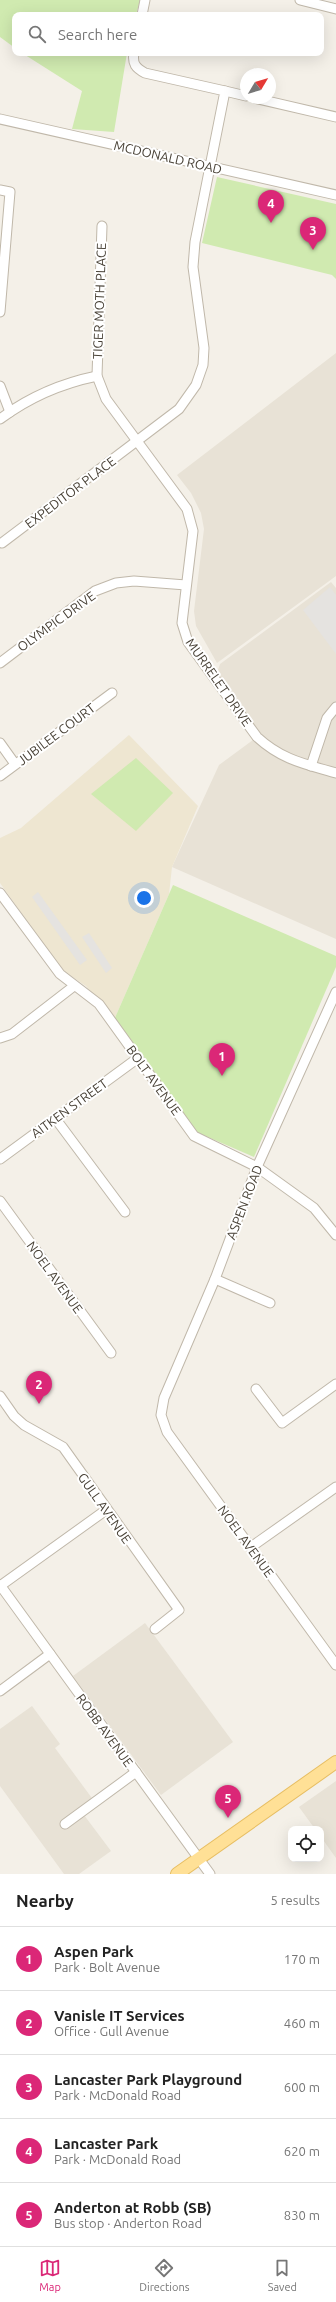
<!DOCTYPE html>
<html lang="en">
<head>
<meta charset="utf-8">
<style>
  :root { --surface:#fff; --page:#f6f6f6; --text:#222; --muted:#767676; --line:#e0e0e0; --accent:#db2777 }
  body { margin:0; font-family:Ubuntu,sans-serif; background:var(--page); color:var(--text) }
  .controls { position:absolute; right:12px; bottom:12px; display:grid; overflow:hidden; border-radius:8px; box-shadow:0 4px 16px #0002 }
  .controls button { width:36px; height:36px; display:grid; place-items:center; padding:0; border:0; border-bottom:1px solid var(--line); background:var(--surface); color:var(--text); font:20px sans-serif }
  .compass { position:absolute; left:240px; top:68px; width:36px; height:36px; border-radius:50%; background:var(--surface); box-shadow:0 4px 16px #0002; rotate:52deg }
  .you { position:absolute; left:144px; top:898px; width:14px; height:14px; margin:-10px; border:3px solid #fff; border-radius:50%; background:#1a73e8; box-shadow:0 0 0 6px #1a73e833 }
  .badge { display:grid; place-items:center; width:26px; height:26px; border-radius:50%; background:var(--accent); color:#fff; font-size:13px; font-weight:700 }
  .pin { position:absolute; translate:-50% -33px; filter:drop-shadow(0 1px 2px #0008) }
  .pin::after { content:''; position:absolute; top:21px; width:14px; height:12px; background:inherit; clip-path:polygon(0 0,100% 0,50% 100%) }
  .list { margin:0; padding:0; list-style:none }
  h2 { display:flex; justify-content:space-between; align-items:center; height:52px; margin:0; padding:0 16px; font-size:17px }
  h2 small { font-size:13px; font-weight:400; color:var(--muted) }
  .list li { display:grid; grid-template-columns:26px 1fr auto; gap:12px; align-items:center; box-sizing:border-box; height:64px; padding:0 16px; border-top:1px solid var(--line) }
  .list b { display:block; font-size:15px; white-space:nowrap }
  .list p { margin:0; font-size:13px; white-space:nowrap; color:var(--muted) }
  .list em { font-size:13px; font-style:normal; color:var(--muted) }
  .icon { flex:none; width:22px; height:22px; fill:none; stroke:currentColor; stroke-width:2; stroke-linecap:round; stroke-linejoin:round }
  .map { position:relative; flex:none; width:336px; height:1874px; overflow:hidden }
  .search { position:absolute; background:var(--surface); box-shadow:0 4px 16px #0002; left:12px; right:12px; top:12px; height:44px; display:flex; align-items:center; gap:10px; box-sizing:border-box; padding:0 14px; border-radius:8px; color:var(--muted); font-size:15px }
  .sheet { height:372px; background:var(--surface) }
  nav { display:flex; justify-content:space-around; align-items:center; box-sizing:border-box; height:56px; border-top:1px solid var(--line); background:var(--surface); font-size:11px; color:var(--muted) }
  nav a { display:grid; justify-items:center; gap:2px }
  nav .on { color:var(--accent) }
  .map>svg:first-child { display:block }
  .residential { fill:#e8e2d6 }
  .education { fill:#eee6d1 }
  .green { fill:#d0eab0 }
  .parking { fill:#e5e3e0 }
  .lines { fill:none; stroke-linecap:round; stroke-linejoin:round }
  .minor-casing { stroke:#c0b8aa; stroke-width:11 }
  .major-casing { stroke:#e7be63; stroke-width:14 }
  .minor { stroke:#fff; stroke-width:9 }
  .major { stroke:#ffe096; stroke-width:12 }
  .labels { text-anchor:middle; stroke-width:4; stroke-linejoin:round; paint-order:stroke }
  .street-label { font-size:13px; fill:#484136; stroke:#fff }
</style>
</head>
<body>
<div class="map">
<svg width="336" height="1874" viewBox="0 0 336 1874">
  <rect width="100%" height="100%" fill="#f4f0e8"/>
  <g class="residential">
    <polygon points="336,353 336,576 217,663 196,626 194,611 204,529 201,513 191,493 177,475"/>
    <polygon points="331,582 336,588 336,769 292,756 257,733 217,673 220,664"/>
    <polygon points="257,737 271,750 336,773 336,939 172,867 219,765"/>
    <polygon points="145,1623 233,1742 161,1795 73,1676"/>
    <polygon points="32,1706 60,1744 55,1748 97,1805 84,1815 111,1851 79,1874 64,1874 0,1786 0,1729"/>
    <polygon points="336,1781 336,1858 321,1837 321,1829 315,1829 299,1807"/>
  </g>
  <polygon class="education" points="129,735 198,806 172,867 169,894 114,1020 86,986 62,970 0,883 0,838 21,828"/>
  <g class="green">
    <polygon points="0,0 140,0 136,15 15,15 15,48 0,37"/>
    <polygon points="22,53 127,53 114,132 72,129 82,91"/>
    <polygon points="217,177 336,204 336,279 332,275 202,243"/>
    <polygon points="136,758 173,793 136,831 91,794"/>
    <polygon points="173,885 336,956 336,967 254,1157 194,1131 114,1020"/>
  </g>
  <g class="parking">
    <polygon points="330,587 336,595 336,654 303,610"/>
    <polygon points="38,892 87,960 80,965 32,897"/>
    <polygon points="89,933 112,968 106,973 82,937"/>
  </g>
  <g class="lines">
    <g class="minor-casing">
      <g id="minor">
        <polyline points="300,0 336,9"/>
        <polyline points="142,15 145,0"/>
        <polyline points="225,91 246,96"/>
        <polyline points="254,98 336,117"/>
        <polyline points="0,119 336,195"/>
        <polyline points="0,190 10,192 0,312"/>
        <path d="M 102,226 L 97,376 L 106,399 L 187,509 L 193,531 L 182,623 L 188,642 L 257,737 C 282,760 305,764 336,773"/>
        <polyline points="0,386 10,412"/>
        <path d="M 0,419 C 28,398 63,383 97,376"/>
        <path d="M 2,543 L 179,409 L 196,385 L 203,365 L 204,348 L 193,267 L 195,242 L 225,91 L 145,73 C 136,68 132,64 134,53"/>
        <polyline points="0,663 95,591 116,583 134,581 186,585"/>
        <polyline points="0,743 15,764"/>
        <polyline points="311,766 327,718 336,707"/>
        <polyline points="0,776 112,693"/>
        <polyline points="0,893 60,974 99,1004 194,1136 257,1167 314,1208 336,1235"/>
        <polyline points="336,992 257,1167 215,1279 164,1398 161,1415 167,1432 336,1665"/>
        <polyline points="0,1038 12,1034 74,986"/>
        <polyline points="55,1118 125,1212"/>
        <polyline points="0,1159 138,1058"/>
        <polyline points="0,1201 111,1353"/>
        <polyline points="215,1279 270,1303"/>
        <polyline points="256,1389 282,1423 336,1384"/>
        <polyline points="0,1396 14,1416 24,1425 63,1447 179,1610 155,1629"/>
        <polyline points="251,1547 336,1487"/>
        <polyline points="0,1585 210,1874"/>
        <polyline points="0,1586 106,1510"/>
        <polyline points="0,1691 50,1654"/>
        <polyline points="65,1824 136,1772"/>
      </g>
    </g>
    <g class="major-casing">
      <polyline id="major" points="177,1874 336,1762"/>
    </g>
    <use href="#minor" class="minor"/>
    <use href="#major" class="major"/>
  </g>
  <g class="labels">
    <g class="street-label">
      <text transform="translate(168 157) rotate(13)" y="5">MCDONALD ROAD</text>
      <text transform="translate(99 301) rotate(-88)" y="5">TIGER MOTH PLACE</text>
      <text transform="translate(70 492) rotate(-37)" y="5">EXPEDITOR PLACE</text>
      <text transform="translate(56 621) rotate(-36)" y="5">OLYMPIC DRIVE</text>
      <text transform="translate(219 682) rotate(55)" y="5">MURRELET DRIVE</text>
      <text transform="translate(56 734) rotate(-37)" y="5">JUBILEE COURT</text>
      <text transform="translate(154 1080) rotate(54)" y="5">BOLT AVENUE</text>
      <text transform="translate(69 1108) rotate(-36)" y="5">AITKEN STREET</text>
      <text transform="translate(244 1202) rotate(-69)" y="5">ASPEN ROAD</text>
      <text transform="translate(55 1277) rotate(54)" y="5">NOEL AVENUE</text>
      <text transform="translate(105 1508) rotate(55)" y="5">GULL AVENUE</text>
      <text transform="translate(246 1541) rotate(54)" y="5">NOEL AVENUE</text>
      <text transform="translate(105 1730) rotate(54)" y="5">ROBB AVENUE</text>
    </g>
  </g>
</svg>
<div class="controls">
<button><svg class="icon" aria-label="locate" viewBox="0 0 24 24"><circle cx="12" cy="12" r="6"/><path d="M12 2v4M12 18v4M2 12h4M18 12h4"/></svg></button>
</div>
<svg class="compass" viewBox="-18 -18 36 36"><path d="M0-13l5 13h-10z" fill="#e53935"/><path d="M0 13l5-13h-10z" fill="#767676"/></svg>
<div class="you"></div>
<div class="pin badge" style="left:222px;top:1076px">1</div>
<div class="pin badge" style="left:39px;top:1404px">2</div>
<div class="pin badge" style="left:313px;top:250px">3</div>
<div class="pin badge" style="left:271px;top:223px">4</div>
<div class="pin badge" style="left:228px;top:1818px">5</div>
<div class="search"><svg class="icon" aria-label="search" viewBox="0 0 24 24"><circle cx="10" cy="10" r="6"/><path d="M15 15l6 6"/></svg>Search here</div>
</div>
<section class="sheet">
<h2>Nearby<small>5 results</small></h2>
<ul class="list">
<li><span class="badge">1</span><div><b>Aspen Park</b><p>Park · Bolt Avenue</p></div><em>170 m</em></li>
<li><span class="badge">2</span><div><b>Vanisle IT Services</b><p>Office · Gull Avenue</p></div><em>460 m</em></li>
<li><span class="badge">3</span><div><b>Lancaster Park Playground</b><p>Park · McDonald Road</p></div><em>600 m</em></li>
<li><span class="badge">4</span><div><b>Lancaster Park</b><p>Park · McDonald Road</p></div><em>620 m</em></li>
<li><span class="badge">5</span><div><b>Anderton at Robb (SB)</b><p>Bus stop · Anderton Road</p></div><em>830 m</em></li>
</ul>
</section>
<nav>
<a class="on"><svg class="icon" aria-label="map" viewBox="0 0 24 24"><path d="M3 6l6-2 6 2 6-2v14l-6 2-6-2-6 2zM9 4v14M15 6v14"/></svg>Map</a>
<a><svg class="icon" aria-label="directions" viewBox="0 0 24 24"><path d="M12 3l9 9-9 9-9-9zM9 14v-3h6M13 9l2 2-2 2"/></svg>Directions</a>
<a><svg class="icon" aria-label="saved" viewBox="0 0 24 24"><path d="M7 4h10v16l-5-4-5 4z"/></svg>Saved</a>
</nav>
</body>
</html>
